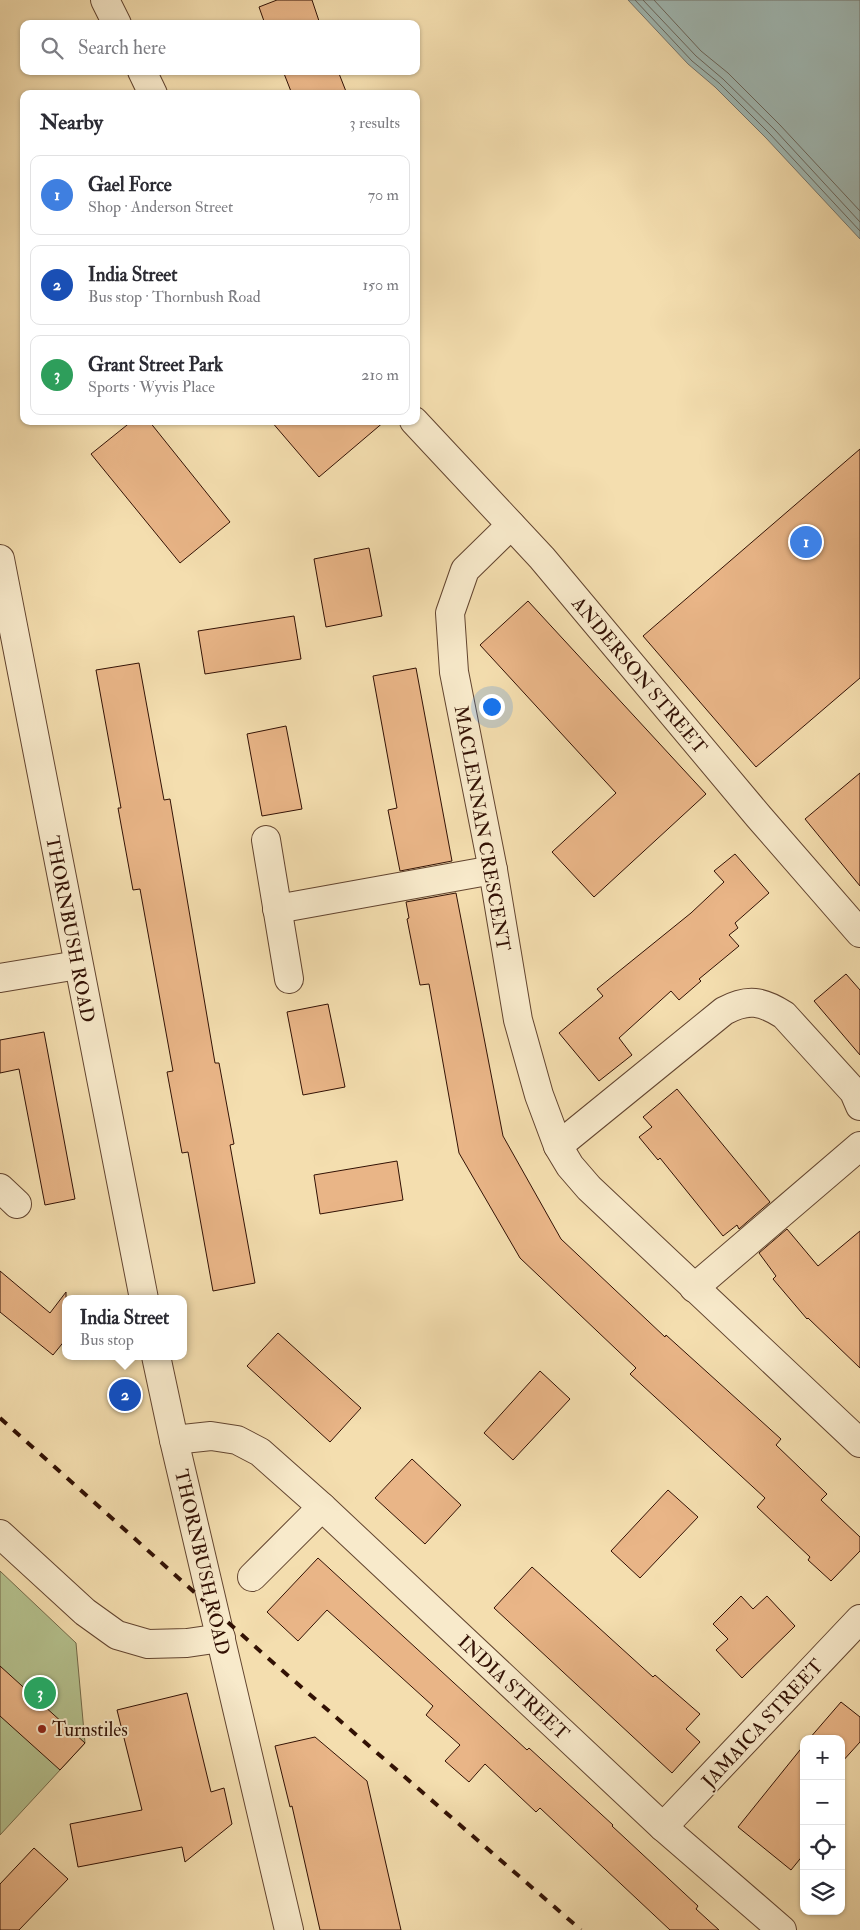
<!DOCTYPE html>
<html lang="en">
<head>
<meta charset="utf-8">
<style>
  :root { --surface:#fff; --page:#f2f2f3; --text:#2b2b33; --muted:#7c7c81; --line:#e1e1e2; --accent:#8f2418 }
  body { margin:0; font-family:"IM FELL Double Pica",serif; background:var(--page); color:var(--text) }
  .controls { position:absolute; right:15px; bottom:15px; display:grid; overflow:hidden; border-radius:10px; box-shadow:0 1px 4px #0004 }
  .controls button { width:45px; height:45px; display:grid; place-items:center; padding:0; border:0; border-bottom:1px solid var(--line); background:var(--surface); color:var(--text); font:25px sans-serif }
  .you { position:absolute; left:491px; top:706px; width:18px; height:18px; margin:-12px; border:4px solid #fff; border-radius:50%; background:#1a73e8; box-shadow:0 0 0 8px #1a73e833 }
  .badge { display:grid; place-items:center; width:32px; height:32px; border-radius:50%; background:var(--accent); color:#fff; font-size:16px; font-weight:700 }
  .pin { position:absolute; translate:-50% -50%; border:2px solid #fff; box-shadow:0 1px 5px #0006 }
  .popup { position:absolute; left:62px; top:1295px; width:125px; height:65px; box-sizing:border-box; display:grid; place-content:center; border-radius:10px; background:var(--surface); filter:drop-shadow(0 1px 4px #0005); font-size:16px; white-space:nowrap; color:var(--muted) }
  .popup b { font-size:19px; color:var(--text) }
  .popup::after { content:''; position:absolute; left:50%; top:100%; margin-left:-10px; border:10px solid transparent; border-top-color:var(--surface) }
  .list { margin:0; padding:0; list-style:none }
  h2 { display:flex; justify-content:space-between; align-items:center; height:65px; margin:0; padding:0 20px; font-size:21px }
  h2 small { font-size:16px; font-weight:400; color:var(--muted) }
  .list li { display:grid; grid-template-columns:32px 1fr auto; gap:15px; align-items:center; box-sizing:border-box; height:80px; margin:0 10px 10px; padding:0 10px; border:1px solid var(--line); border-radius:10px }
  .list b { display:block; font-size:19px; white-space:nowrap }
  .list p { margin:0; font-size:16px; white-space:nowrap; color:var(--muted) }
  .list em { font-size:16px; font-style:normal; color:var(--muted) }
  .icon { flex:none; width:28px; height:28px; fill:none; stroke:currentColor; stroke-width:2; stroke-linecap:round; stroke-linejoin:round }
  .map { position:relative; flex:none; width:860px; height:1930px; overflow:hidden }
  .search { position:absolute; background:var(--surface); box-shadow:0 1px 4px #0004; left:20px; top:20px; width:400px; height:55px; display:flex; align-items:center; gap:12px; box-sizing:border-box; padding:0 18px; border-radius:10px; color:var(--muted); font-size:19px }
  .panel { position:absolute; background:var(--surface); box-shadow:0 1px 4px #0004; left:20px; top:90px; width:400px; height:335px; border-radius:10px }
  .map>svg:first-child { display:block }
  .green { fill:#b5c28f; stroke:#746a4a }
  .water { fill:#a0bab6; stroke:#74766f }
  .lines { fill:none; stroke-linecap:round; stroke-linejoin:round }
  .shore { stroke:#69665d; stroke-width:1 }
  .building { fill:#e9b587; stroke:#321104 }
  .minor-casing { stroke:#62442f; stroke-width:30 }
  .minor { stroke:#f8eacb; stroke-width:28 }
  .rail { stroke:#321104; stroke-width:4; stroke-dasharray:9 9; stroke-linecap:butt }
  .poi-dot { fill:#8f2418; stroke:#f8eacb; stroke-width:2 }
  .labels { text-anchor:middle; stroke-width:4; stroke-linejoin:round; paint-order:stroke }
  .street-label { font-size:19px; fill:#321104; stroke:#f8eacb }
  .poi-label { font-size:19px; fill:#321104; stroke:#f8eacb; text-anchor:start }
</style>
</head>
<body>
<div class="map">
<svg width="860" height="1930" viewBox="0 0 860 1930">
  <rect width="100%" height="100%" fill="#f4deaf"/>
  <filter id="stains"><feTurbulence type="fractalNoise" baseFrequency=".004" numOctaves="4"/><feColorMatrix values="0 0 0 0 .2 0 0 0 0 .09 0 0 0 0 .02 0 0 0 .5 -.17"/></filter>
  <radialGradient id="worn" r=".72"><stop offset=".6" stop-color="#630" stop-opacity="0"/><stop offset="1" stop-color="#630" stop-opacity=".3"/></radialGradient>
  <polygon class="green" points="0,1571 76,1643 85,1743 0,1835"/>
  <polygon class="water" points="628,0 860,0 860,239 766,138 715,87 688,64"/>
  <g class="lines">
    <g class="shore">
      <polyline points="635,0 692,61 719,83 770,134 860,231"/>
      <polyline points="643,0 696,56 723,79 775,130 860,222"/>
      <polyline points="654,0 701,51 728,73 780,125 860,211"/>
    </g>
  </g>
  <g class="building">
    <polygon points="277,0 312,0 320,24 265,24 259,7"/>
    <polygon points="283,71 338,71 347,94 292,94"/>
    <polygon points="132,421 149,421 230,522 180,563 91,454"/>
    <polygon points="271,421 385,421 319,477"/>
    <polygon points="860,449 860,678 756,767 643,636"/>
    <polygon points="369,548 382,616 326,627 314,559"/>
    <polygon points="528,601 706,794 594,897 552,852 616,793 480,645"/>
    <polygon points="294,616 301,659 205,674 198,631"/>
    <polygon points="139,663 164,800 170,799 215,1063 219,1063 234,1144 230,1145 255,1283 213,1291 188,1152 182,1153 167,1072 173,1071 140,889 133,890 118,808 121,808 96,670"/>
    <polygon points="416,668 452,861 400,871 388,810 397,808 373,676"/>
    <polygon points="286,726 302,809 262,816 247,734"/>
    <polygon points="860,773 860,886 805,819"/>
    <polygon points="735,854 769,893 735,923 738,928 729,935 739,946 699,979 701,981 679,1000 671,991 619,1038 632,1055 599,1081 559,1033 603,996 597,989 691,913 724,882 714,871"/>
    <polygon points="456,893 503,1136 561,1239 665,1337 666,1335 781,1439 776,1445 827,1494 821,1500 860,1537 860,1551 831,1581 808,1560 810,1557 757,1507 765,1498 630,1374 636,1368 520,1258 459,1153 429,984 420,985 407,919 409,918 406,902"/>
    <polygon points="846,974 860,990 860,1055 814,1001"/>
    <polygon points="328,1004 345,1087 303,1095 287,1012"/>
    <polygon points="44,1032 75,1199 45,1205 19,1069 0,1073 0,1040"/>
    <polygon points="677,1089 770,1202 739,1229 737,1225 723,1236 660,1158 658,1160 639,1137 652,1127 643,1117"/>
    <polygon points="397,1161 403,1200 320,1214 314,1175"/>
    <polygon points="787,1229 818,1266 860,1231 860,1368 808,1318 807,1319 773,1279 776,1276 759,1253"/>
    <polygon points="0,1271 50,1313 66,1292 66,1339 53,1355 0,1312"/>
    <polygon points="278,1333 361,1408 330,1442 247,1366"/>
    <polygon points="540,1371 570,1399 513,1460 484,1433"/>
    <polygon points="412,1459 461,1505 425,1544 375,1498"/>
    <polygon points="668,1490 698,1517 640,1578 611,1551"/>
    <polygon points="318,1558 527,1750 529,1748 613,1825 612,1826 698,1906 696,1909 719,1930 670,1930 540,1808 536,1812 485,1764 469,1782 445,1761 460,1745 426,1715 433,1706 327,1610 298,1641 267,1612"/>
    <polygon points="532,1567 653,1677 655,1675 700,1714 686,1729 700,1742 672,1773 494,1608"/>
    <polygon points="741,1596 753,1609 767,1596 795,1626 742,1678 716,1650 728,1639 713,1624"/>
    <polygon points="0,1666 85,1743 60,1770 0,1716"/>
    <polygon points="187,1693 211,1792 224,1788 232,1824 185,1862 182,1847 78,1867 70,1824 142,1810 117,1710"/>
    <polygon points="841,1702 860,1717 860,1742 841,1763 841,1739 809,1739"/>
    <polygon points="315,1737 367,1781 401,1930 320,1930 292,1806 290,1807 275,1746"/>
    <polygon points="804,1745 804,1854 791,1870 738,1827"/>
    <polygon points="34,1848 68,1879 19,1930 0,1930 0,1884"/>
  </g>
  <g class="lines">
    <g class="minor-casing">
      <g id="minor">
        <polyline points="105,0 117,24"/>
        <polyline points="142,71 153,94"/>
        <polyline points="414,421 542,558 759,817 860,933"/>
        <polyline points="511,525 465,570 450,613 454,672 493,870 518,1020 539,1095 558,1146 570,1166 589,1188 860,1443"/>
        <polyline points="0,559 144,1299"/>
        <polyline points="266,840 289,979"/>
        <polyline points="277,909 493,870"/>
        <polyline points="0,978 78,965"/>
        <path d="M 558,1146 L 724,1011 C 748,998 762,1001 784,1015 L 854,1092 L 860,1106"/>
        <polyline points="0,1188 17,1204"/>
        <polyline points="694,1288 860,1146"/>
        <polyline points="156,1356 174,1440 289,1930"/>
        <polyline points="174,1440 211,1436 237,1440 260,1452 322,1507 663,1827 782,1930"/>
        <polyline points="0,1534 85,1612 117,1635 148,1644 187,1643 221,1638"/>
        <polyline points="252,1577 322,1507"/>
        <polyline points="663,1827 860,1619"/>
      </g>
    </g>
    <use href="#minor" class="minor"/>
    <polyline class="rail" points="0,1418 269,1659 581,1930"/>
  </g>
  <circle class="poi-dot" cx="42" cy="1729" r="5"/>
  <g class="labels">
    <g class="street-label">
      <text transform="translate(640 675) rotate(50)" y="7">ANDERSON STREET</text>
      <text transform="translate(483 828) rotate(80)" y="7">MACLENNAN CRESCENT</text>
      <text transform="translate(71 929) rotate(79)" y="7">THORNBUSH ROAD</text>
      <text transform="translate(203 1562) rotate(77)" y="7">THORNBUSH ROAD</text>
      <text transform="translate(514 1687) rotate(43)" y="7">INDIA STREET</text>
      <text transform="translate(762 1723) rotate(-47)" y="7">JAMAICA STREET</text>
    </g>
    <g class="poi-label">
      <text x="52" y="1736">Turnstiles</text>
    </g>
  </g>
  <rect width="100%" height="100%" filter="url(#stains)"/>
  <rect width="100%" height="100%" fill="url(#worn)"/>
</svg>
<div class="controls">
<button>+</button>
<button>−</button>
<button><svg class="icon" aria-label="locate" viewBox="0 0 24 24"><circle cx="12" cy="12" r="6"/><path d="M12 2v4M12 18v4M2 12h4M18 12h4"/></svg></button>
<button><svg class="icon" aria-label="layers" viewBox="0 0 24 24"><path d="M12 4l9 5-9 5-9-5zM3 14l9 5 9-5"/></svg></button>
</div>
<div class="you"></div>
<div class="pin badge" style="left:806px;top:542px;background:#3f7fe0">1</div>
<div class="pin badge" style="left:125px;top:1395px;background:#1a4fb4">2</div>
<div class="popup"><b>India Street</b>Bus stop</div>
<div class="pin badge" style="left:40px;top:1693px;background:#2e9e5b">3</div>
<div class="search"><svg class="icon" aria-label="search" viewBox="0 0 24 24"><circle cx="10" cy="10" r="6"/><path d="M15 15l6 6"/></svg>Search here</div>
<section class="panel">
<h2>Nearby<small>3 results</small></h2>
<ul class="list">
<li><span class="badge" style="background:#3f7fe0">1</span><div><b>Gael Force</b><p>Shop · Anderson Street</p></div><em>70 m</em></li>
<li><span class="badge" style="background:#1a4fb4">2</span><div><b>India Street</b><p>Bus stop · Thornbush Road</p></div><em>150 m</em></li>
<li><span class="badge" style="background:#2e9e5b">3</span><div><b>Grant Street Park</b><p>Sports · Wyvis Place</p></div><em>210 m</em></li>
</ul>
</section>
</div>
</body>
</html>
